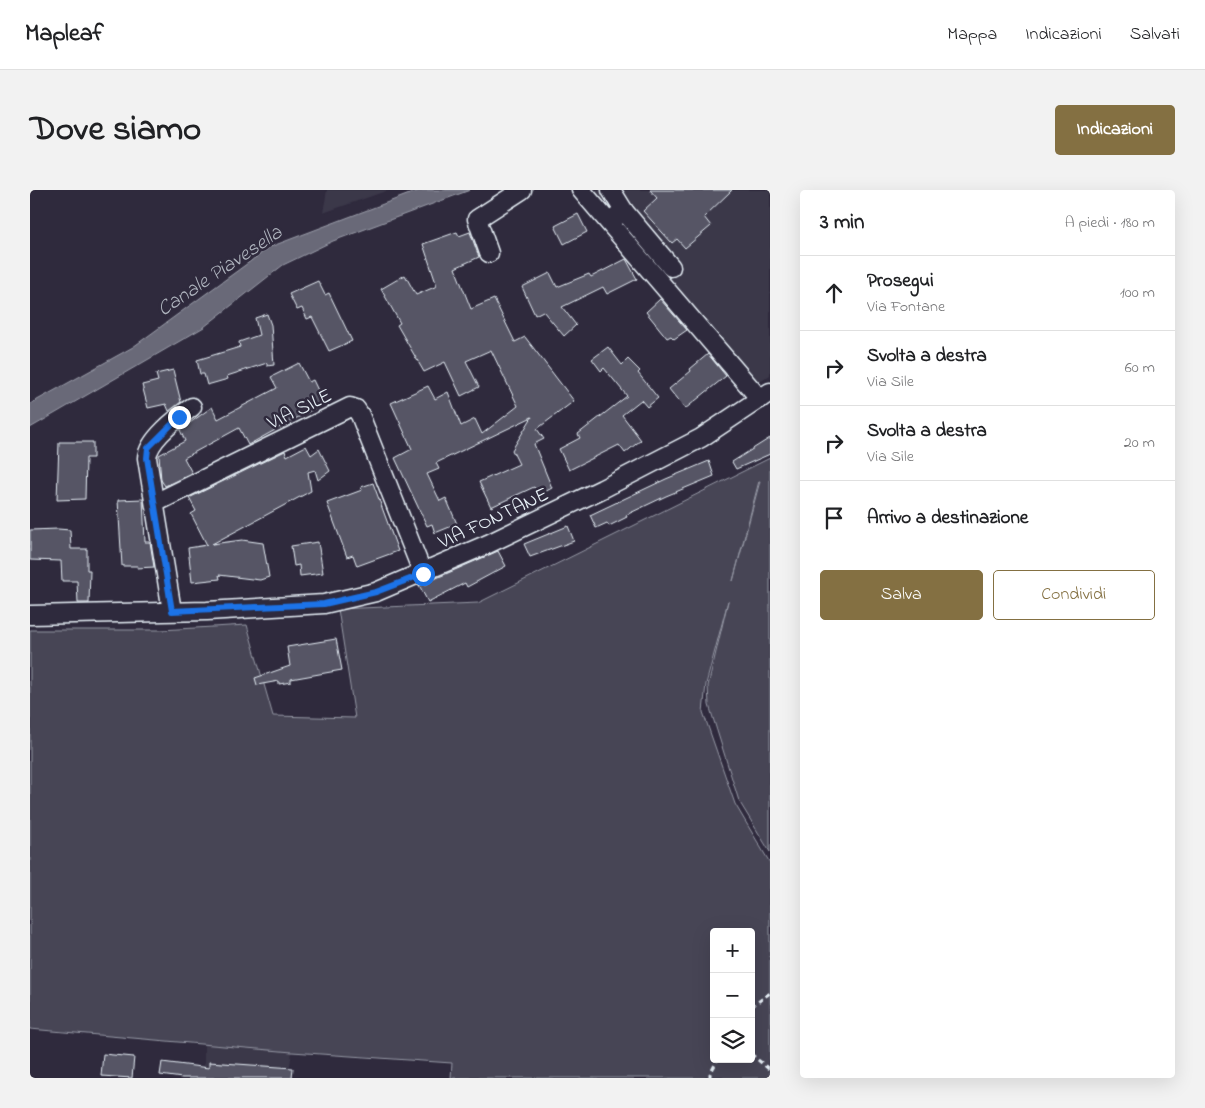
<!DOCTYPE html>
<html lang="it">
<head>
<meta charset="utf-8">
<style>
  :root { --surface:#fff; --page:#f2f2f2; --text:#202124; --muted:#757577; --line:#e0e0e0; --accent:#847042 }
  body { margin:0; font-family:"Indie Flower",sans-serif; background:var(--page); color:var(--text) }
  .controls { position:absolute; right:15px; bottom:15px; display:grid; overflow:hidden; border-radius:5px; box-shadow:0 5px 20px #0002 }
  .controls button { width:45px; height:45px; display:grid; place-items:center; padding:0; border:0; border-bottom:1px solid var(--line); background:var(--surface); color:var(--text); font:25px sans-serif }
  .stop { position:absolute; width:15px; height:15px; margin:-11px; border:4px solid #1a73e8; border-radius:50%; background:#fff }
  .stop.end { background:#1a73e8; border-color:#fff; box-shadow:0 1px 5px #0008 }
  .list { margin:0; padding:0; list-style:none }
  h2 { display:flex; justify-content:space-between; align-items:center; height:65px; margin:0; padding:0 20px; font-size:21px }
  h2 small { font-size:16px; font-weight:400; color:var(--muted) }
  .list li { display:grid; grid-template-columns:32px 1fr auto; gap:15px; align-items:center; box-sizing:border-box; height:75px; padding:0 20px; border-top:1px solid var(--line) }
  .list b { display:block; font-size:19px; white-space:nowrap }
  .list p { margin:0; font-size:16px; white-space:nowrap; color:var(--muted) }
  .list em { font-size:16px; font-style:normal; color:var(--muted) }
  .actions { display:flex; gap:10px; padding:15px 20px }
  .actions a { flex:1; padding:11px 0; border:1px solid var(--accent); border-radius:5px; text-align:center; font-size:18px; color:var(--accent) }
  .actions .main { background:var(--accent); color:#fff }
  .icon { flex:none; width:28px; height:28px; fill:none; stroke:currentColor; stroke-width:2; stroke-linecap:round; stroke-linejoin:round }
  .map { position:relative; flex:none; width:740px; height:888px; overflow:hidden; border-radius:5px }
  header { display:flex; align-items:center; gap:30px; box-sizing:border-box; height:70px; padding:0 25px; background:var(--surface); border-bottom:1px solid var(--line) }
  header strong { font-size:24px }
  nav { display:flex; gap:28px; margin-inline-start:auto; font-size:18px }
  .intro { display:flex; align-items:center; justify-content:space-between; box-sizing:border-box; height:120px; padding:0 30px }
  h1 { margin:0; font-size:35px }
  .button { padding:12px 22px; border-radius:5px; background:var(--accent); color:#fff; font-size:18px; font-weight:700 }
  main { display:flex; gap:30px; padding:0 30px }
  aside { flex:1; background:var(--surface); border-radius:5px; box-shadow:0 5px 20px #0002 }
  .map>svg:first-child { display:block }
  .built { fill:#3b3749 }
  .green { fill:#464455; stroke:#979aa6; fill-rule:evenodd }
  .water { fill:#696978; stroke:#9c9fab }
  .building { fill:#575565; stroke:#e8f1f8 }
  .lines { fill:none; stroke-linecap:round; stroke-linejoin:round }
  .minor-casing { stroke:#e8f1f8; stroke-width:21 }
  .path { stroke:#e8f1f8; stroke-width:3; stroke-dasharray:5 4; stroke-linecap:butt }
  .minor { stroke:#2f2a3d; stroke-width:18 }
  .route { stroke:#1a73e8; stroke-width:6 }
  .labels { text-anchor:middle; stroke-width:5; stroke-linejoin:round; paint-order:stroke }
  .street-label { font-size:20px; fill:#e8f1f8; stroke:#2f2a3d }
  .water-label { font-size:21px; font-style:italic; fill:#afb4be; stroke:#2f2a3d }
</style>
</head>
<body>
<header>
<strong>Mapleaf</strong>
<nav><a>Mappa</a><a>Indicazioni</a><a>Salvati</a></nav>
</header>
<div class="intro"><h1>Dove siamo</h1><a class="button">Indicazioni</a></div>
<main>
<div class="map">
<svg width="740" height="888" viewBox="0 0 740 888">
  <rect width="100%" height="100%" fill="#2f2a3d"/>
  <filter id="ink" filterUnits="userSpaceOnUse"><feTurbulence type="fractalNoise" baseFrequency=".02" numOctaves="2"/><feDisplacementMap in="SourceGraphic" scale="10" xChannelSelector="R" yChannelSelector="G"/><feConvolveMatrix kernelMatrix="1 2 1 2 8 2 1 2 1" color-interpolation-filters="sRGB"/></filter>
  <g filter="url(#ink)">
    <g class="built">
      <polygon points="297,0 359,0 293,23"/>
      <polygon points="562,0 740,0 740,185 724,196"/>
      <polygon points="174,853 262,862 258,888 174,888"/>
    </g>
    <path class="green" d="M 740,268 L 740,662 L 709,611 L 679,515 L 678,496 L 698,411 L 676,494 L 673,522 L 705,614 L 740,673 L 740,888 L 421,888 L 422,873 L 262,862 L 0,839 L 0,440 L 131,440 L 217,435 L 243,526 L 325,528 L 308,419 L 448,413 ZM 730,291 L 703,391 L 729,291 ZM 684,742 L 721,742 L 721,869 L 684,869 Z"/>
    <polygon class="water" points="390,0 440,0 303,51 253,75 174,137 0,238 0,214 103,157 240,57"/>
    <g class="building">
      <polygon points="620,0 702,0 674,27 681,36 655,58 647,49 642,53 613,21 627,8"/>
      <polygon points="548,24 557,42 534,54 525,36"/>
      <polygon points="427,42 429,46 440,42 449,67 425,78 441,119 464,109 485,152 495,147 544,211 507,239 514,249 504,254 522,298 509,305 504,297 461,317 449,292 489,274 482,260 502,227 406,273 409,279 397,284 410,311 416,308 427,334 405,343 402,334 397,336 365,268 382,259 361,213 398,196 405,209 418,202 431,236 445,229 452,244 488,216 461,160 436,171 449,197 431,206 415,172 394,182 367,135 370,133 351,99 375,85 386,105 407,96 393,54"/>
      <polygon points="596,69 607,89 577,104 573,97 532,117 546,135 534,146 513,121 505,125 492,97 520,83 527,97 559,84 561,87"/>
      <polygon points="288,91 295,105 299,103 322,151 299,161 282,127 277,129 272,118 267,120 259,104"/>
      <polygon points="630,109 657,140 644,149 641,146 637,148 616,122"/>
      <polygon points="237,124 241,135 244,175 237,176 237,173 197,186 198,189 177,195 174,184 170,184 167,170 210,157 209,152 229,145 225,128"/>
      <polygon points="578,157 592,175 598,169 610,181 608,183 628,208 617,217 611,210 592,225 611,250 595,263 589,255 539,280 529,259 550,248 548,244 597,206 574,178 571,181 562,169"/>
      <polygon points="678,164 696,186 655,219 639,199 661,181 660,179"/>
      <polygon points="269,173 279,192 283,190 294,213 218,255 209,238 154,268 162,283 135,296 131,290 129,265 155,251 150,240 182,217 188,229 247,198 241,187"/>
      <polygon points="143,180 151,212 139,221 136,214 118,218 112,195 128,191 126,184"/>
      <polygon points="740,248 740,264 706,279 702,272"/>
      <polygon points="29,252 63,252 63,268 56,268 55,309 27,310"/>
      <polygon points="276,256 281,265 289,259 300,281 288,290 285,280 278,282 281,301 182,354 212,350 233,353 239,387 230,390 189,385 190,389 162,392 158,358 177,355 161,324 166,321 159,308 255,261 257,266"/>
      <polygon points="679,271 684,286 636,306 596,325 597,327 579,336 577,333 566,338 560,325 636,289"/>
      <polygon points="343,293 368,361 327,376 323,365 317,367 297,313 332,300 331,297"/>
      <polygon points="113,309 115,352 120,352 124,377 107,378 108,376 92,376 88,310"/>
      <polygon points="538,336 544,351 500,367 494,354"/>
      <polygon points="28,339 40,340 41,359 57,359 57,380 60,380 59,413 48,413 47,391 32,391 31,371 0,370 0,340"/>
      <polygon points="288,352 293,383 270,386 269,375 264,376 261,356"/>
      <polygon points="468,361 476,376 437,397 435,393 398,412 389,395 397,394 402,390"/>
      <polygon points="306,449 312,480 261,489 261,492 249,494 249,491 227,495 225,488 260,476 257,457"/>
      <polygon points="73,864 104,867 102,888 71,886"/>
      <polygon points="132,872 179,878 179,872 263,878 262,888 152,888 130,885"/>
    </g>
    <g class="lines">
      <g class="minor-casing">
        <g id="minor">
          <polyline points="551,0 730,209"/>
          <polyline points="581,0 594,21 585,28"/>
          <polyline points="594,21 641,77"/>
          <polyline points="459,63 447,29 492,0"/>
          <polyline points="125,313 320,217 326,219 330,225 393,384"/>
          <path d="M 142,421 L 117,268 C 118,250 147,228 162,217"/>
          <polyline points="0,425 177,421 294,414 346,402 458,354 572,299 671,248 740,202"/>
        </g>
      </g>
      <g class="path">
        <polyline points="721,817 740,803"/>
        <polyline points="721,864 740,880"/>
        <polyline points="680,888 680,884 688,869"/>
      </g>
      <use href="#minor" class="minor"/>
    </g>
  </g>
  <g class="lines" filter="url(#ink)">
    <polyline class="route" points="149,227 118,258 117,268 142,421 294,414 346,402 393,384"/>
  </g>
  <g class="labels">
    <g class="street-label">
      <text transform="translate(269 218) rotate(-26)" y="7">VIA SILE</text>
      <text transform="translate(463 327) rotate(-25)" y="7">VIA FONTANE</text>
    </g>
    <g class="water-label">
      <text transform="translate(189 80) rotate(-34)" y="7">Canale Piavesella</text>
    </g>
  </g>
</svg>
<div class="controls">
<button>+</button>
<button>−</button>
<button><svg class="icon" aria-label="layers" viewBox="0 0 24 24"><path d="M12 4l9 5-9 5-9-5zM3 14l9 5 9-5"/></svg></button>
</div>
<div class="stop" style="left:393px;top:384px"></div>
<div class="stop end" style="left:149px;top:227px"></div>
</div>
<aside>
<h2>3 min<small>A piedi · 180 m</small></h2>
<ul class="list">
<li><svg class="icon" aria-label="ahead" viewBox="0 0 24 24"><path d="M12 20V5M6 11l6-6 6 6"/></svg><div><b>Prosegui</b><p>Via Fontane</p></div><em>100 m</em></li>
<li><svg class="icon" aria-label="right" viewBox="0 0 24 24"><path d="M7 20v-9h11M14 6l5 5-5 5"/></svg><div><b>Svolta a destra</b><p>Via Sile</p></div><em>60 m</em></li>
<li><svg class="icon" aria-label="right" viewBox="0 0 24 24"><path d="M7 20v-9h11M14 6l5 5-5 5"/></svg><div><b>Svolta a destra</b><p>Via Sile</p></div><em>20 m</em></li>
<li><svg class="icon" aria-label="arrive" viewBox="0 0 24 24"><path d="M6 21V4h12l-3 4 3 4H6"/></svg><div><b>Arrivo a destinazione</b></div></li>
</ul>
<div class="actions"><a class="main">Salva</a><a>Condividi</a></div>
</aside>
</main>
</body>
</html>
